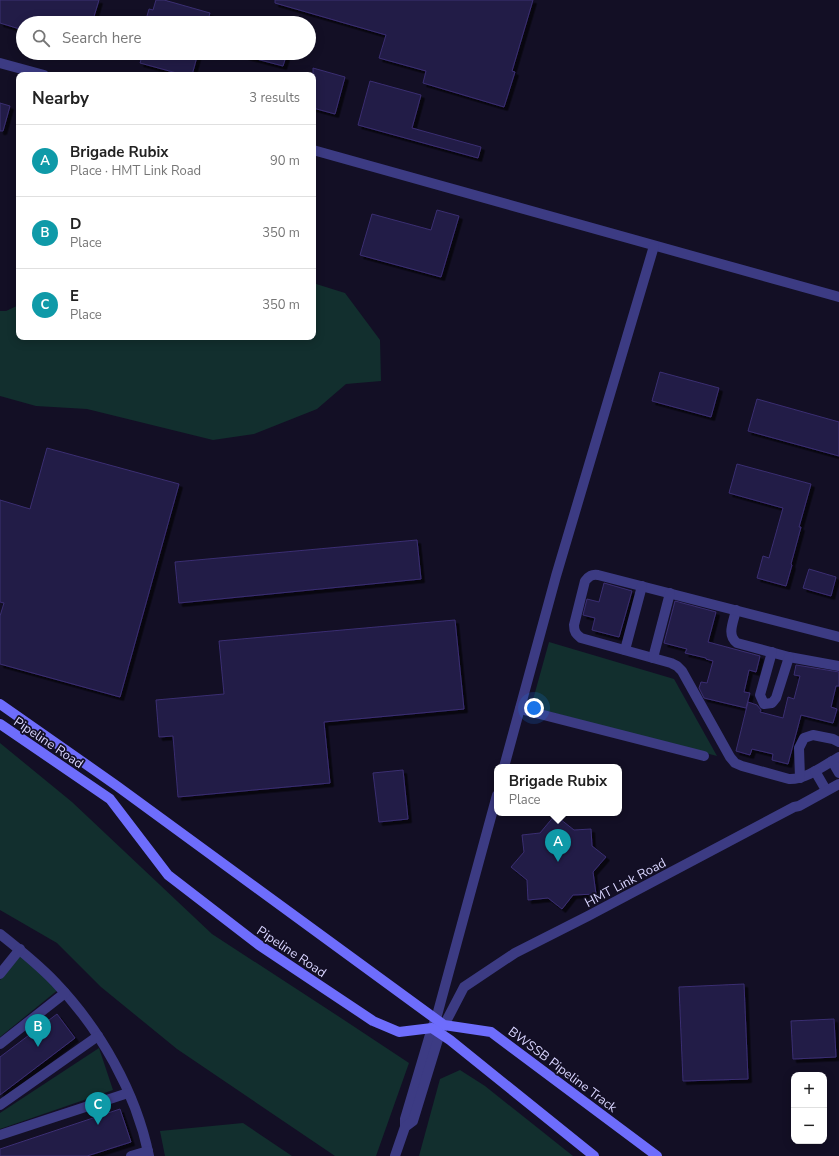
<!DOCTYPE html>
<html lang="en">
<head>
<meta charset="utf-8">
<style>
  :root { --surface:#fff; --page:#f6f6f6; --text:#222; --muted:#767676; --line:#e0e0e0; --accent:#1a73e8 }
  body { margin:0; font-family:"Nunito Sans",sans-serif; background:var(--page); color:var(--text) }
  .controls { position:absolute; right:12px; bottom:12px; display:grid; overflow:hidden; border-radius:8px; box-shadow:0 2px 10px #0003 }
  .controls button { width:36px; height:36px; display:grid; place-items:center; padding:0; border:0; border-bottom:1px solid var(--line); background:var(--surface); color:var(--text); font:20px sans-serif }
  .you { position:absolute; left:534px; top:708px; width:14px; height:14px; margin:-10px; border:3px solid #fff; border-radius:50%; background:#1a73e8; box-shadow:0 0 0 6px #1a73e833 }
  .badge { display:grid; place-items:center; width:26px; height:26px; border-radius:50%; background:var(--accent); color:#fff; font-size:13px; font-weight:700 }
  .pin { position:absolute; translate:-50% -33px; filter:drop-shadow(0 1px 2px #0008) }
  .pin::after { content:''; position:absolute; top:21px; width:14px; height:12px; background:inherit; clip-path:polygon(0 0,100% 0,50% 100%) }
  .popup { position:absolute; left:494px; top:764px; width:128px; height:52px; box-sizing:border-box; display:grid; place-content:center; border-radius:8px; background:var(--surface); filter:drop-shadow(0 1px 3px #0005); font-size:13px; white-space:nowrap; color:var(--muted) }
  .popup b { font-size:15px; color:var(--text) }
  .popup::after { content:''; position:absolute; left:50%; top:100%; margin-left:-8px; border:8px solid transparent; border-top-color:var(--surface) }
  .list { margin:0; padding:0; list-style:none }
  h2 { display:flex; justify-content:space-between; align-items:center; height:52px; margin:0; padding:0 16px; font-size:17px }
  h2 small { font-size:13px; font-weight:400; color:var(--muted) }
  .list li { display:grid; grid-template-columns:26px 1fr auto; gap:12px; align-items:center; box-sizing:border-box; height:72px; padding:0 16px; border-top:1px solid var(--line) }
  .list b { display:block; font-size:15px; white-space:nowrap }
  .list p { margin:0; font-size:13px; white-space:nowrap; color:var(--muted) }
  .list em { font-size:13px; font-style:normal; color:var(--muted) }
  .icon { flex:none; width:22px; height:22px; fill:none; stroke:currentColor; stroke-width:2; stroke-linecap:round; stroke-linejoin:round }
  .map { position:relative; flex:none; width:839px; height:1156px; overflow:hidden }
  .search { position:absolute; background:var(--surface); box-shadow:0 2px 10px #0003; left:16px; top:16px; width:300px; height:44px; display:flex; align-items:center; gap:10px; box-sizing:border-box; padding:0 14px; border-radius:22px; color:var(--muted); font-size:15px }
  .panel { position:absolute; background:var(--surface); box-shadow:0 2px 10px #0003; left:16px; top:72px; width:300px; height:268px; border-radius:8px }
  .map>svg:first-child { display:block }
  .green { fill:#122f2e }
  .building { fill:#231c46; stroke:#3a2e72; filter:url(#shadow) }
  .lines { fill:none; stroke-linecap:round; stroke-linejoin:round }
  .minor { stroke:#3c3b83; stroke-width:10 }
  .tertiary { stroke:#3c3b83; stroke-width:10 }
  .secondary { stroke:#6e6dfc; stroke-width:10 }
  .labels { text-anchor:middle; stroke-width:3.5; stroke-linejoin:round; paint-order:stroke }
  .street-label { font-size:13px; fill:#d8d4fe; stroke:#130f25 }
</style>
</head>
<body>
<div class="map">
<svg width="839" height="1156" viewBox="0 0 839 1156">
  <defs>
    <filter id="shadow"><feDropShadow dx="3.5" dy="3.5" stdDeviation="0" flood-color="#0009"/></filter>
  </defs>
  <rect width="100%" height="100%" fill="#130f25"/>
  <g class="green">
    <polygon points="313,283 345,293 380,340 381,381 346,384 317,409 254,434 213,440 87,409 36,406 0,396 0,311 6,311 19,305 19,337 313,337"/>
    <polygon points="549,642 674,679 717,756 531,707"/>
    <polygon points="0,743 72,802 212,934 341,1018 409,1063 376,1156 335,1156 177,1049 101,987 57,943 0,910"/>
    <polygon points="20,954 59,989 0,1037 0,980"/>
    <polygon points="99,1048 113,1090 0,1129 0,1113"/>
    <polygon points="460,1070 485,1086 573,1156 419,1156 440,1079"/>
    <polygon points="243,1123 292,1156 165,1156 160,1131"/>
  </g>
  <g class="building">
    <polygon points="0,0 99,0 92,23 23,23 23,30 0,23"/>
    <polygon points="156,0 164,0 210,13 207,23 145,23 149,9 153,10"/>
    <polygon points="275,0 533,0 512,71 515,72 504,107 423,83 426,71 379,58 386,35 275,3"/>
    <polygon points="143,53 198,53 192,75 184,75 140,63"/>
    <polygon points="246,53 287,53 283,66 245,56"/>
    <polygon points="313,68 345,77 335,114 313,108"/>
    <polygon points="370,81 421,95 412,128 481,147 478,158 358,125"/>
    <polygon points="0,103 10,106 3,131 0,131"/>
    <polygon points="437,210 459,216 441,277 360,255 372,214 431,230"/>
    <polygon points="660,372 719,388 711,417 652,401"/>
    <polygon points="757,399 839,422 839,456 748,431"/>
    <polygon points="47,448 179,484 120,697 0,664 0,616 4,603 0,602 0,500 30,509"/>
    <polygon points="737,464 811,484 799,527 801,527 791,564 792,565 786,586 757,578 763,556 769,558 783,508 729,493"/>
    <polygon points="417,540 421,579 179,603 175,562"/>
    <polygon points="809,569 836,577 831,596 803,588"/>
    <polygon points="604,583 632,591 619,637 592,630 595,618 583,615 587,599 599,602"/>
    <polygon points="675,601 716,612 708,642 760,656 756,672 749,670 744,692 750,693 746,708 704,698 699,688 701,682 707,683 713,661 706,659 706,658 685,653 687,649 664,643"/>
    <polygon points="455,620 464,709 324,722 330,783 178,797 173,736 159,737 156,700 224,694 219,641"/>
    <polygon points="796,665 839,672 839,686 836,686 831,707 837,709 833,723 801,715 788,764 772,760 773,754 752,749 750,755 736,751 748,702 757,705 761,710 760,712 783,718 788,697 794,699 800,676 794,675"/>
    <polygon points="403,770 408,819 379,822 373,773"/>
    <polygon points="555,815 574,830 591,829 592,846 606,857 593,872 596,894 573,895 562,909 548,898 528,900 527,880 511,867 524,852 522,835 540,833"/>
    <polygon points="744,984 748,1079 683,1081 679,987"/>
    <polygon points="57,1014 75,1038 0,1095 0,1057"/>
    <polygon points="834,1019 836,1057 793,1059 791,1021"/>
    <polygon points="120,1109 131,1142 87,1156 0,1156 0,1149"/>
  </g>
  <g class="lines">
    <g class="minor">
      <polyline points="0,63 44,75"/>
      <polyline points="313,150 839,297"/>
      <path d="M 736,610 C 734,621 726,635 737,643 L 789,657 L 839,666"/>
      <path d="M 839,637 L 598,575 C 592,574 589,576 585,581 L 574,625 C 574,632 576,634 581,638 L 671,663 L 677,666 L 682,671 L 730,757 L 735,763 L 742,766 L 789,779 C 805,780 825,765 839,757"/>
      <polyline points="625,650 642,586"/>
      <polyline points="772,652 760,695 764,704 772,703 776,698 789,657"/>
      <polyline points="653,658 670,593"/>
      <polyline points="520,709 704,756"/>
      <polyline points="832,761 839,773"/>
      <polyline points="504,767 556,576 654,246"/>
      <polyline points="815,771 826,790"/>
      <polyline points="800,778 799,748 804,738 813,735 833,739 839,742"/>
      <path d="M 0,934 C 19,949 38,964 55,982 C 100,1029 136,1092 149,1156"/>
      <polyline points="0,974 20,949"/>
      <polyline points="436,1019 497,795"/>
      <polyline points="0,1044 65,993"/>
      <polyline points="0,1105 98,1036"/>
      <polyline points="0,1135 128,1093"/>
      <polyline points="131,1156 148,1151"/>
    </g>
    <g class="tertiary">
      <polyline points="405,1127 405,1119 432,1028 435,1021"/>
      <polyline points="395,1156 405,1127 413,1121 440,1033 464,987 515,953 588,916 794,807 799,806 839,784"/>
    </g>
    <g class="secondary">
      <polyline points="0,704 117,786 444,1025 491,1032 657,1156"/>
      <polyline points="0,724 110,799 168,875 259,945 373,1021 399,1032 432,1028 450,1040 594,1156"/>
    </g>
  </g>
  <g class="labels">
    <g class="street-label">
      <text transform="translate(49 742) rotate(34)" y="5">Pipeline Road</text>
      <text transform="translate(625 882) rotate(-28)" y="5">HMT Link Road</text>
      <text transform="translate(292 951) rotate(34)" y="5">Pipeline Road</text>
      <text transform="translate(563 1069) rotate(37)" y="5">BWSSB Pipeline Track</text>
    </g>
  </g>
</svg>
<div class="controls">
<button>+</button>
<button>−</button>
</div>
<div class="you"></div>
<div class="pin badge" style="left:558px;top:862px;background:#0f9aa8">A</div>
<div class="popup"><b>Brigade Rubix</b>Place</div>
<div class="pin badge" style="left:38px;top:1047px;background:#0f9aa8">B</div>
<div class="pin badge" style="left:98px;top:1125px;background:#0f9aa8">C</div>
<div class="search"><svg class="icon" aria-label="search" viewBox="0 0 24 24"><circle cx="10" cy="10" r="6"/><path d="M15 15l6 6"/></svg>Search here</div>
<section class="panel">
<h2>Nearby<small>3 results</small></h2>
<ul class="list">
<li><span class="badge" style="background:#0f9aa8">A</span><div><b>Brigade Rubix</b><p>Place · HMT Link Road</p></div><em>90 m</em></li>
<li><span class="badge" style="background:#0f9aa8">B</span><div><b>D</b><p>Place</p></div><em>350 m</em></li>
<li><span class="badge" style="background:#0f9aa8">C</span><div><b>E</b><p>Place</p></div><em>350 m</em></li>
</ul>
</section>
</div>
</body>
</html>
